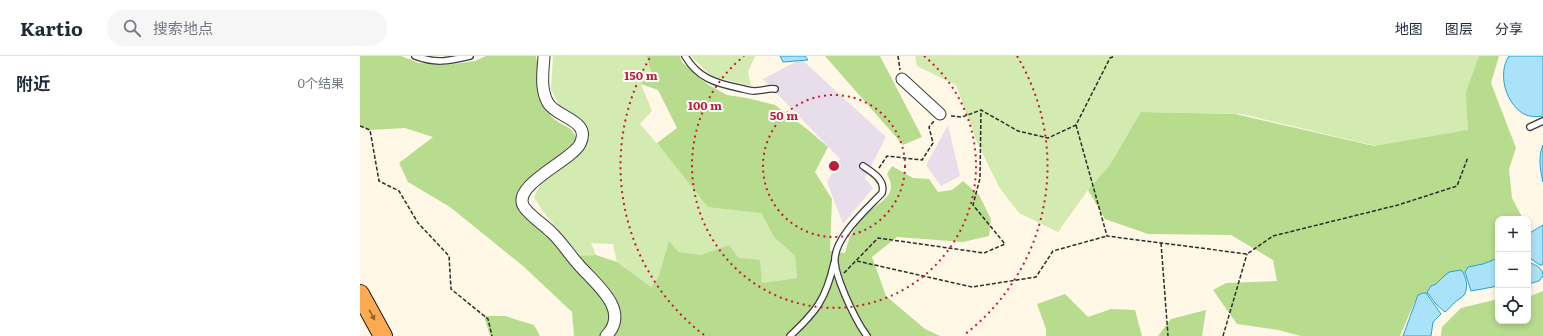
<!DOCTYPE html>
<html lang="zh">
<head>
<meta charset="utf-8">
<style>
  :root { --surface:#fff; --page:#f6f6f7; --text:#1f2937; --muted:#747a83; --line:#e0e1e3 }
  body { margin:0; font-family:Literata,"Noto Sans SC",serif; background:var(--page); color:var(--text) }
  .controls { position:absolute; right:12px; bottom:12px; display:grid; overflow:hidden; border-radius:8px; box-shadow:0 2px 6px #0003 }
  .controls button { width:36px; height:36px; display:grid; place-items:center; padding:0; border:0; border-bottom:1px solid var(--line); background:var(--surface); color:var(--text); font:20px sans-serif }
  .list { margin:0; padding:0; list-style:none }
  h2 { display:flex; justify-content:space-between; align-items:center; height:52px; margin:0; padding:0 16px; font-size:17px }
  h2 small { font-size:13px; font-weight:400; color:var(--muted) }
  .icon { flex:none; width:22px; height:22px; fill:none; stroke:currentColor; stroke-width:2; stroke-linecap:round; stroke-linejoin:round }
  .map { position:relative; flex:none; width:1183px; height:280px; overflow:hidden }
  header { display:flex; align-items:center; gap:24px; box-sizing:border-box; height:56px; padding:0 20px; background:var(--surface); border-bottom:1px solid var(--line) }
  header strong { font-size:19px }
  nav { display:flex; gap:22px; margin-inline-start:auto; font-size:14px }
  .search { width:280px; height:36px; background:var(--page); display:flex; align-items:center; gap:10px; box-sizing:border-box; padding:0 14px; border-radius:22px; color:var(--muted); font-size:15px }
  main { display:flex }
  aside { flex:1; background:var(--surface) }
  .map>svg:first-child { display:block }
  .industrial { fill:#e8ddea }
  .green { fill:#d3eab0 }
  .forest { fill:#b7dc8e }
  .water { fill:#a9e2f9; stroke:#2c9fd4 }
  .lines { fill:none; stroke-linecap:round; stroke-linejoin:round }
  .service-casing { stroke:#3d3d3d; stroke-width:8 }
  .minor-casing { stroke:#3d3d3d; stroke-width:13 }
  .trunk-casing { stroke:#1b1b1b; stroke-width:20 }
  .path { stroke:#2c2c2c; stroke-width:1.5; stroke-dasharray:4 2; stroke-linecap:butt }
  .service { stroke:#fff; stroke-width:5.5 }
  .minor { stroke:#fff; stroke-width:11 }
  .trunk { stroke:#feaa50; stroke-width:18 }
  .oneway { fill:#906230 }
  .ring { fill:none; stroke:#c01c32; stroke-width:2; stroke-dasharray:2 4 }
  .centre { fill:#c01c32; stroke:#fff; stroke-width:2 }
  .ring-label { font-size:12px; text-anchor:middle; font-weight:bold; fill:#c01c32; stroke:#fff; stroke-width:4; stroke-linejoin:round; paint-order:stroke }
</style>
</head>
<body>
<header>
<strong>Kartio</strong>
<div class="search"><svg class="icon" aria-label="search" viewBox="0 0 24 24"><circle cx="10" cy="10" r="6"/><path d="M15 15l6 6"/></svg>搜索地点</div>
<nav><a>地图</a><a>图层</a><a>分享</a></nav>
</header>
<main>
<aside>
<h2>附近<small>0个结果</small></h2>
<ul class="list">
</ul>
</aside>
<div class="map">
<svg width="1183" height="280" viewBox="0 0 1183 280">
  <rect width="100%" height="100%" fill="#fff8e7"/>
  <g class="industrial">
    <polygon points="441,3 526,81 505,122 513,132 483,168 467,126 480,103 403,23"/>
    <polygon points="588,69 600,120 581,130 566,109"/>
  </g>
  <g class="green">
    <polygon points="193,0 286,0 291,15 281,28 292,55 280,68 321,115 375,151 401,157 414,181 435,200 437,222 402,227 379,202 369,189 340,199 302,216 291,231 257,206 253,188 231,187 236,199 219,200 182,154 174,141 181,128 226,86 214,61 199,49 191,33"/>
    <polygon points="331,0 395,0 388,16 391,30 351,20"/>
    <polygon points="555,0 1122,0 1116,73 1020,91 882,58 781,56 761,97 728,134 698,176 659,157 639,131 616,84 596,29 557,10"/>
  </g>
  <g class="forest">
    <path d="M 0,0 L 41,0 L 59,7 L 86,9 L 115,5 L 126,0 L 176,0 C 179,17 180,51 194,63 C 205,72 210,68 217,83 L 157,137 L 158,146 L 214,200 L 236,199 L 257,206 L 291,231 L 299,220 L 309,185 L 318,196 L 340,199 L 369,189 L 379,202 L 400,204 L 402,227 L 437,222 L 435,200 L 414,181 L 401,157 L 348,151 L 297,87 L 317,72 L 298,34 L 281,28 L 291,15 L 286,0 L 320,0 L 322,6 L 347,28 L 367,39 L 387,42 L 415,49 L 447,73 L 468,91 L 455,116 L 472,143 L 470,195 L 485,197 C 487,190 489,180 494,174 C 498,167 504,160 510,155 C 524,143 538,138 527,118 L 532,110 L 553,122 L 569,123 L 578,136 L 592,134 L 603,125 L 619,139 L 631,163 L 629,180 L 603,186 L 537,181 L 512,201 L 526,240 L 565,273 L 580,280 L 214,280 L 212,256 L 163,210 L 90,151 L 48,126 L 39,107 L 73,81 L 45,72 L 10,74 L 0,70 Z"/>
    <polygon points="465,0 520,0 562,81 543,89"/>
    <polygon points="1119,0 1139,0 1131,27 1156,92 1149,113 1152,142 1163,163 1138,163 1138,202 1123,208 1055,245 1040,280 941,280 918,274 877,268 853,234 866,227 917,225 913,204 871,179 788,178 745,163 728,134 750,109 781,56 875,58 1014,90 1108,74 1106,36"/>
    <polygon points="1183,235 1183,280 1081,280 1082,271 1101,252 1138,243 1138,265 1168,265 1168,241"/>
    <polygon points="705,238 728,261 751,253 775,254 782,280 686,280 686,273 677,248"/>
    <polygon points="846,254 842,280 798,280 811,263"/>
    <polygon points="124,260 145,260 174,269 180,280 130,280"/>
  </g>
  <g class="water">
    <polygon points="420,0 445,0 448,4 423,6"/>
    <path d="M 1149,0 L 1183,0 L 1183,60 C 1177,61 1170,61 1164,58 C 1146,48 1137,18 1149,0 Z"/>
    <path d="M 1183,89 L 1183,126 C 1180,114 1178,100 1183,89 Z"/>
    <polygon points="1183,169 1183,209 1180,209 1168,201 1168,178"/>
    <polygon points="1138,202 1138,230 1111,235 1105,216 1108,211 1123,208"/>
    <path d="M 1168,206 C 1175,209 1183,211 1183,220 L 1179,225 L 1168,228 Z"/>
    <path d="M 1101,214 C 1106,219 1109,232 1104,239 C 1102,242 1097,244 1094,247 C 1091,250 1089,253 1085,256 L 1076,248 L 1067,236 L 1071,230 L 1076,228 L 1083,221 L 1089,216 Z"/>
    <polygon points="1063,237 1066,237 1081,258 1073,266 1071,280 1043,280 1058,239"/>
  </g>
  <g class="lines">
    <g class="service-casing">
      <g id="service">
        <path d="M 55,0 C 76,8 89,5 110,0"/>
        <path d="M 325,0 C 338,22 355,27 379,32 C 384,33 389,35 394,35 C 402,35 408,32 415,33"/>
        <polyline points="1170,71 1183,65"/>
        <path d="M 503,110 C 512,116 526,124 522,137 C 507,153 472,183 475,207 C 476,218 481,229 485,239 C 491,253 498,268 507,280"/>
        <path d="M 430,280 C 456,256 466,243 474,207"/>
      </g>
    </g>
    <g class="minor-casing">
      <g id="minor">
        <path d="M 184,0 C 183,16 180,33 188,47 C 197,62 232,64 220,88 C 211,105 150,130 164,151 C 170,160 183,168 191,176 C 201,185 209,198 218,208 C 234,227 272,254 246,280"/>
        <polyline points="542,23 580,58"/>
      </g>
    </g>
    <g class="trunk-casing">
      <polyline id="trunk" points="0,238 23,280"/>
    </g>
    <g class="path">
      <polyline points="538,0 540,14"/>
      <polyline points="591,60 602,61 621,54 658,75 688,82 716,69 750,2 755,0"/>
      <polyline points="716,69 747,180 887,198 913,180 1038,149 1097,130 1108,101"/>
      <polyline points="0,70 10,74 19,125 39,135 58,167 89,200 91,233 128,263 132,280"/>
      <polyline points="519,112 527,100 562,104 573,87 569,71 574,65"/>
      <polyline points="801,187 808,280"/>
      <polyline points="497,205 612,231 676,221 693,195 747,180"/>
      <polyline points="484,217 518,182 624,197 645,188 613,149 620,122 621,54"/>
      <polyline points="863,280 887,198"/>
    </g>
    <use href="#service" class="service"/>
    <use href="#minor" class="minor"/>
    <use href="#trunk" class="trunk"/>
  </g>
  <defs><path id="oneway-solid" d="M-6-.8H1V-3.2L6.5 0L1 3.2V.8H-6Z"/></defs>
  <use class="oneway" href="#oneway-solid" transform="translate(12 259) rotate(61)"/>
  <g class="ring">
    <circle cx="474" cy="110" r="71"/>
    <path d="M564 0A142 142 0 1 1 384 0"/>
    <path d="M344 279A213 213 0 0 1 291 0M657 0A213 213 0 0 1 604 279"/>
  </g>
  <circle cx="474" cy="110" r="6" class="centre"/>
  <g class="ring-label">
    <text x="281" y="24">150 m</text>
    <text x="345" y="54">100 m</text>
    <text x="424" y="64">50 m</text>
  </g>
</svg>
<div class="controls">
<button>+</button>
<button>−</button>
<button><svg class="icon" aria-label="locate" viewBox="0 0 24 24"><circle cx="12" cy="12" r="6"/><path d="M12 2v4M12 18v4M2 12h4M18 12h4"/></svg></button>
</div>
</div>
</main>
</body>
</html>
